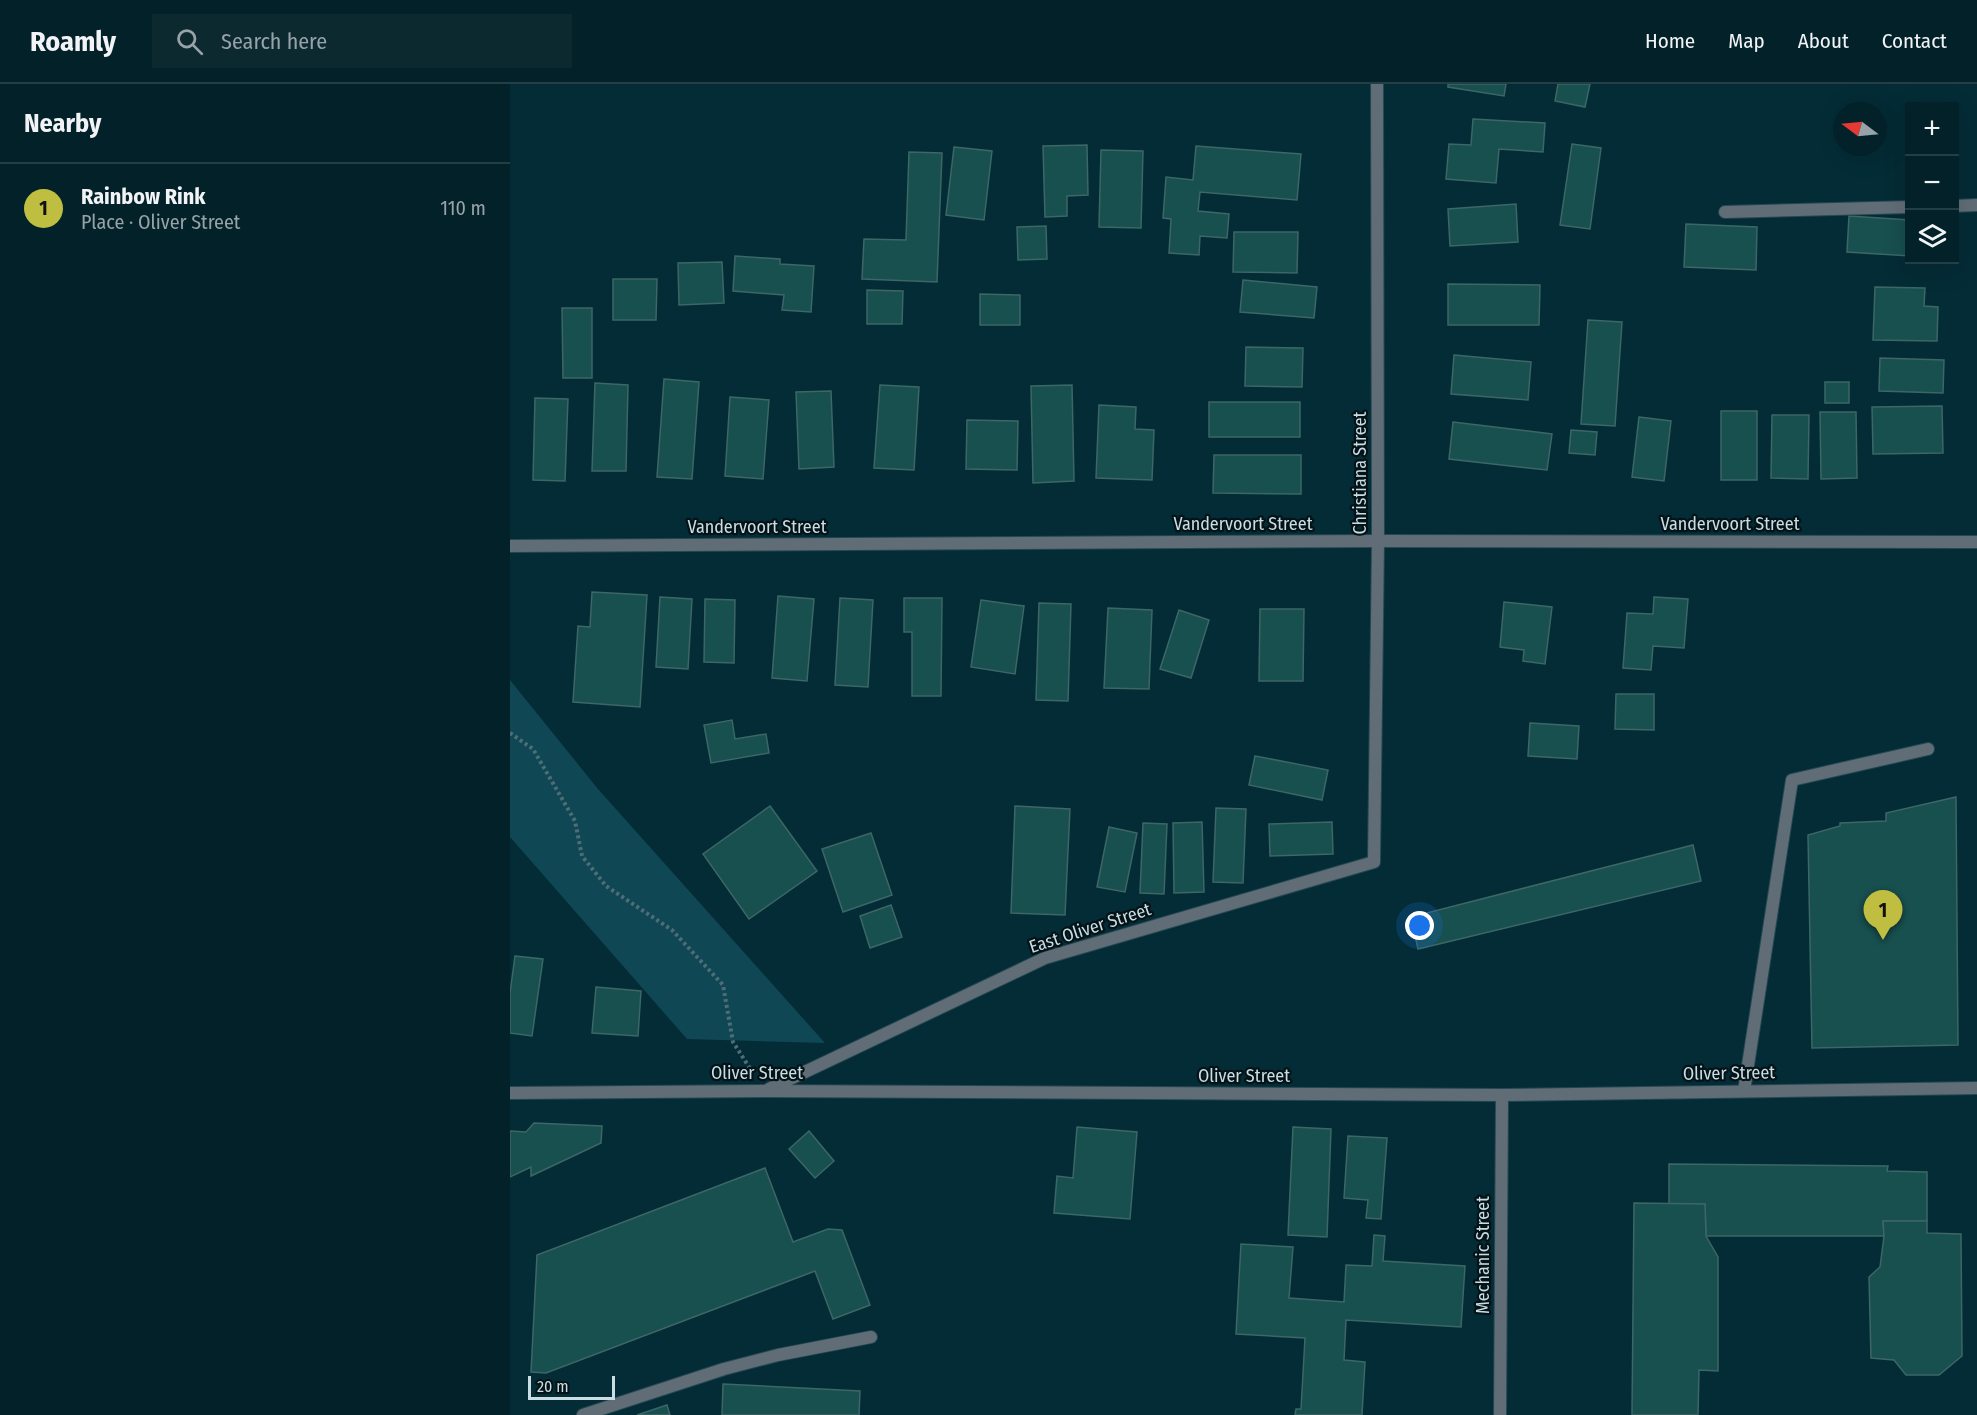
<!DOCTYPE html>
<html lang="en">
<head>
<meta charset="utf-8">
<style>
  :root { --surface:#032128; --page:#0d2930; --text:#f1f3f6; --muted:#97a3a8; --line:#243e45; --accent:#bfbe41 }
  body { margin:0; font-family:"Fira Sans Condensed",sans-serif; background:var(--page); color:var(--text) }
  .controls { position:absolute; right:18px; top:18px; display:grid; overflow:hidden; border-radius:0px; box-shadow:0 6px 24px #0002 }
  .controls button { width:54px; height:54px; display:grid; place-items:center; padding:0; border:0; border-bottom:2px solid var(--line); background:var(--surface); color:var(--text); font:30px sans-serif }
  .compass { position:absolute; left:1323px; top:18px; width:54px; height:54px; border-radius:50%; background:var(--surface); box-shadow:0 6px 24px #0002; rotate:286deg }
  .scale { position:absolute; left:18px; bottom:15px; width:87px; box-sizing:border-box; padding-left:6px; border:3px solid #c9dde3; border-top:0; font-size:16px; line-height:21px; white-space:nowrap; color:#c9dde3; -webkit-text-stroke:4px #041317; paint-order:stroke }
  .you { position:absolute; left:910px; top:842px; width:21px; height:21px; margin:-15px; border:4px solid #fff; border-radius:50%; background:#1a73e8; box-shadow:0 0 0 9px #1a73e833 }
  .badge { display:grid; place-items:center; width:39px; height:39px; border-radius:50%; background:var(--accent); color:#111; font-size:20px; font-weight:700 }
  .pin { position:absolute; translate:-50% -50px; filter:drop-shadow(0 2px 3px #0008) }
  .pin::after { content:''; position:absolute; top:32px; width:21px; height:18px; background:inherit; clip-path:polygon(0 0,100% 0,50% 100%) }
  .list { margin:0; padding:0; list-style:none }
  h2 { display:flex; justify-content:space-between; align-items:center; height:78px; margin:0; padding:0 24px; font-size:26px }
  h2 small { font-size:20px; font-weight:400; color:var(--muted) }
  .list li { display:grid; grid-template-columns:39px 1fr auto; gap:18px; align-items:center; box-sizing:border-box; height:90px; padding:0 24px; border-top:2px solid var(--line) }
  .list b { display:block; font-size:22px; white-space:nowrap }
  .list p { margin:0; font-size:20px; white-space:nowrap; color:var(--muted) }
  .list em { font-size:20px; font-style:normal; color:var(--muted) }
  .icon { flex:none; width:33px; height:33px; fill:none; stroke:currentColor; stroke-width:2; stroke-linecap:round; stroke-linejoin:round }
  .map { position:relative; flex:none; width:1467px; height:1331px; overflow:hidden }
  header { display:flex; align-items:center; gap:36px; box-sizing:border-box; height:84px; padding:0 30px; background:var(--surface); border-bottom:2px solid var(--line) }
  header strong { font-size:28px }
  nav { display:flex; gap:33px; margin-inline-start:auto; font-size:21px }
  .search { width:420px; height:54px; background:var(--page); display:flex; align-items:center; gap:15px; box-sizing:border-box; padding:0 21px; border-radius:0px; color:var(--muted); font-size:22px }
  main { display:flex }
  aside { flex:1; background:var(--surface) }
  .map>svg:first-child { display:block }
  .green { fill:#104754 }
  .building { fill:#184f4f; stroke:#3d6666; stroke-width:1.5 }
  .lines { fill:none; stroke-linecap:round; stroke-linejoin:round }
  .lane-casing { stroke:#244852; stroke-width:14 }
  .street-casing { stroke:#244852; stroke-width:14 }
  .path { stroke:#4e6e77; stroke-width:4; stroke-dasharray:3 3; stroke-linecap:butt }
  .lane { stroke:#616d76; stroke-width:12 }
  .street { stroke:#616d76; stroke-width:12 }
  .labels { text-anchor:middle; stroke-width:4.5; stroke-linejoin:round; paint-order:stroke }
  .street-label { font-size:18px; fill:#c9dde3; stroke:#041317 }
</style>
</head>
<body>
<header>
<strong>Roamly</strong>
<div class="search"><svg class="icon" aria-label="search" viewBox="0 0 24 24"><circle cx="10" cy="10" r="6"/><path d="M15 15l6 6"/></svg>Search here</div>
<nav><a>Home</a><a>Map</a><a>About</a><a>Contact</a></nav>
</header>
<main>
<aside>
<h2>Nearby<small></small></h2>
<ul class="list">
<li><span class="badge">1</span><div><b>Rainbow Rink</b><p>Place · Oliver Street</p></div><em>110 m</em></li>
</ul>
</aside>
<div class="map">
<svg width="1467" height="1331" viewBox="0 0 1467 1331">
  <rect width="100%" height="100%" fill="#042c36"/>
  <polygon class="green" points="0,596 88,705 315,959 177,955 0,753"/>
  <g class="building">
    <polygon points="938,0 996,0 994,12 938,3"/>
    <polygon points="1048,0 1080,0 1075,23 1045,17"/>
    <polygon points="963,35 1035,39 1033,68 989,65 986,99 936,95 939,60 961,61"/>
    <polygon points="1062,60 1091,64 1080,145 1050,141"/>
    <polygon points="577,61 578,111 557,112 557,132 535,133 533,62"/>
    <polygon points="686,62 791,70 787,116 690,108 688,127 719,130 717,154 690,152 689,171 659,169 661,135 653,134 656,93 683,96"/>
    <polygon points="444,63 482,67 474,136 436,131"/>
    <polygon points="591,66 633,67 631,144 589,143"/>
    <polygon points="399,68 432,69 427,198 352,195 354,155 396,156"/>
    <polygon points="1006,120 1008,158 940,162 938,125"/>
    <polygon points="1339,132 1400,136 1400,172 1337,168"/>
    <polygon points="1176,140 1247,143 1246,186 1174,183"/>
    <polygon points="536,142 537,175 508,176 507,143"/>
    <polygon points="724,148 788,148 787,189 723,188"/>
    <polygon points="225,172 270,175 270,180 304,182 301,228 272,226 274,211 223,207"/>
    <polygon points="212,178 214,219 169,221 168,179"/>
    <polygon points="103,195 147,195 146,236 103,236"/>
    <polygon points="733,196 807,203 804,234 730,228"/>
    <polygon points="938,200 1030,201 1029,241 938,241"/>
    <polygon points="1365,203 1415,204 1414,222 1428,223 1427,257 1363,256"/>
    <polygon points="357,206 393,207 392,240 357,240"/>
    <polygon points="470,210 510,211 510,241 470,241"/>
    <polygon points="52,224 82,224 82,294 53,294"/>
    <polygon points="1078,236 1112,238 1105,342 1071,340"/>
    <polygon points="736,263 793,264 792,303 735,302"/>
    <polygon points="944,271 1021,278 1018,316 941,310"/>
    <polygon points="1370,274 1434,276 1433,309 1369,307"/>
    <polygon points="154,295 189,298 182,395 147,393"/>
    <rect x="1315" y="298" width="24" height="21"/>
    <polygon points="85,299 118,301 116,387 82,387"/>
    <polygon points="370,301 409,303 404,386 364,384"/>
    <polygon points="562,301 564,397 523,399 521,302"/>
    <polygon points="321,307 324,383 289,385 286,308"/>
    <polygon points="220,313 259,316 253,395 215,392"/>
    <polygon points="25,314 58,315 55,397 23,396"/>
    <rect x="699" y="318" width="91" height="35"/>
    <polygon points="589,321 626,323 625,345 644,346 642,396 586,394"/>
    <polygon points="1432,322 1433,369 1363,370 1362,323"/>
    <rect x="1211" y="327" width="36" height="69"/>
    <polygon points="1310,328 1346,328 1347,394 1311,395"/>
    <polygon points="1262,331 1299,331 1298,395 1261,394"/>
    <polygon points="1129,333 1161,337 1154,397 1122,393"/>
    <polygon points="457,336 508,337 507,386 456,385"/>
    <polygon points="943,338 1042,350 1037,386 939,375"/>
    <polygon points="1061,346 1087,348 1085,371 1059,369"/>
    <polygon points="704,371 791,371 791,410 703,409"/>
    <polygon points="82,508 137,511 130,623 63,618 68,542 80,543"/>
    <polygon points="268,512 304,515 297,597 262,594"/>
    <polygon points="150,513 182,515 178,585 146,583"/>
    <polygon points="1144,513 1178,515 1174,564 1143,562 1141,586 1113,584 1117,529 1143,530"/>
    <polygon points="330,514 363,516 358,603 325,601"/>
    <polygon points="394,514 432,514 431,612 402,612 402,548 394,548"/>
    <polygon points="195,515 225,516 224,579 194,578"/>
    <polygon points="471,516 514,522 505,590 461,583"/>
    <polygon points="994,518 1042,523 1035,580 1013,577 1014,566 990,563"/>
    <polygon points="529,519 561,520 558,617 526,616"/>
    <polygon points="598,524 642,526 639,605 594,604"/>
    <polygon points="750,525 794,525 793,597 749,597"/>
    <polygon points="669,526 699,536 681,594 650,585"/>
    <polygon points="1106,610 1144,610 1144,646 1105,645"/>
    <polygon points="222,636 225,655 256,650 259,669 201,679 194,641"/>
    <polygon points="1020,639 1069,642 1067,675 1018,672"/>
    <polygon points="745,672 818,686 812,716 739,701"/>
    <polygon points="1446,713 1448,961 1302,964 1298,751 1330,742 1330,739 1376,737 1376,729"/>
    <polygon points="260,722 307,787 239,835 193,770"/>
    <polygon points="505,722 560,725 555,831 501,829"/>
    <polygon points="706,724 736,725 733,799 703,798"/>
    <polygon points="692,738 694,808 664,809 663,739"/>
    <polygon points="822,738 823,770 760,772 759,740"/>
    <polygon points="633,739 657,740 654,810 630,809"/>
    <polygon points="599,743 627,749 615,808 587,803"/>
    <polygon points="361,749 382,811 333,828 312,765"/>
    <polygon points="1183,761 1191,797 908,865 901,833"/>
    <polygon points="381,821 392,853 360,864 350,832"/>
    <polygon points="5,872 33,875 22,952 0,949 0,909"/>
    <polygon points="86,903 131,907 128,952 82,949"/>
    <polygon points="24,1039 92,1042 91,1059 21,1092 21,1083 0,1093 0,1047 16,1048"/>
    <polygon points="567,1043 627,1048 620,1135 544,1129 547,1092 563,1094"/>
    <polygon points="783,1043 821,1045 817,1153 778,1151"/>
    <polygon points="299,1047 324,1077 305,1094 279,1065"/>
    <polygon points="838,1052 877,1054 871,1135 856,1134 858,1116 834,1114"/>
    <polygon points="1159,1080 1378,1082 1377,1087 1417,1088 1417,1137 1373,1137 1374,1152 1196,1152 1195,1120 1159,1120"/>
    <polygon points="255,1084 283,1158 318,1145 332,1146 360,1221 323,1235 305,1187 36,1289 21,1288 27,1171"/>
    <polygon points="1124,1119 1195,1120 1196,1152 1208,1173 1208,1287 1189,1286 1188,1331 1122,1331"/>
    <polygon points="1373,1137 1417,1137 1417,1149 1451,1150 1452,1272 1429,1291 1396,1291 1384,1276 1361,1274 1359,1193 1370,1183 1374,1152"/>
    <polygon points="864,1151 875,1152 873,1177 955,1182 951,1243 836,1236 834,1276 855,1278 852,1331 785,1331 786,1325 791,1325 795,1254 726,1250 731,1160 783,1163 779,1214 834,1218 836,1181 862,1182"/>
    <polygon points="213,1300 350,1307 349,1331 212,1331"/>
    <polygon points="157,1321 160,1331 127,1331"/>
  </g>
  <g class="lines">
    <g class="lane-casing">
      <g id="lane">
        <polyline points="1444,122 1467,121"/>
        <polyline points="1215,128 1400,123"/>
        <polyline points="1234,1007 1282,696 1418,665"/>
        <polyline points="73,1331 214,1285 268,1271 361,1253"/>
      </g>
    </g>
    <g class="street-casing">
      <g id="street">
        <polyline points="0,462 868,457 1467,458"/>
        <polyline points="259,1005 535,874 864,778 868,457 867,0"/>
        <polyline points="0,1009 255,1007 992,1011 1467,1004"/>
        <polyline points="990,1331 992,1011"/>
      </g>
    </g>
    <polyline class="path" points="0,649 23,665 65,737 72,772 96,802 162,846 213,901 223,958 241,986"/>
    <use href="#lane" class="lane"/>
    <use href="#street" class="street"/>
  </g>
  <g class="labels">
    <g class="street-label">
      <text transform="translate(850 389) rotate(-90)" y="6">Christiana Street</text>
      <text x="733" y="446">Vandervoort Street</text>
      <text x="1220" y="446">Vandervoort Street</text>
      <text x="247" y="449">Vandervoort Street</text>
      <text transform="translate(580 844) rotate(-18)" y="6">East Oliver Street</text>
      <text x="247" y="995">Oliver Street</text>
      <text transform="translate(1219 989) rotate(-1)" y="6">Oliver Street</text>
      <text x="734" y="998">Oliver Street</text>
      <text transform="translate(973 1171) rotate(-90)" y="6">Mechanic Street</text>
    </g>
  </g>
</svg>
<div class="controls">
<button>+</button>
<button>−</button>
<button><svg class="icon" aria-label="layers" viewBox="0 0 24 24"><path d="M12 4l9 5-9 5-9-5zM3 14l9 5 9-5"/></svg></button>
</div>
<svg class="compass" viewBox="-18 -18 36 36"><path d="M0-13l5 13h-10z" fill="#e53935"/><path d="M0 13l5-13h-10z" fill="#97a3a8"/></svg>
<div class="scale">20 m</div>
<div class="you"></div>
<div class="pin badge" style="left:1373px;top:856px">1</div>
</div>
</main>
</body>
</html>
